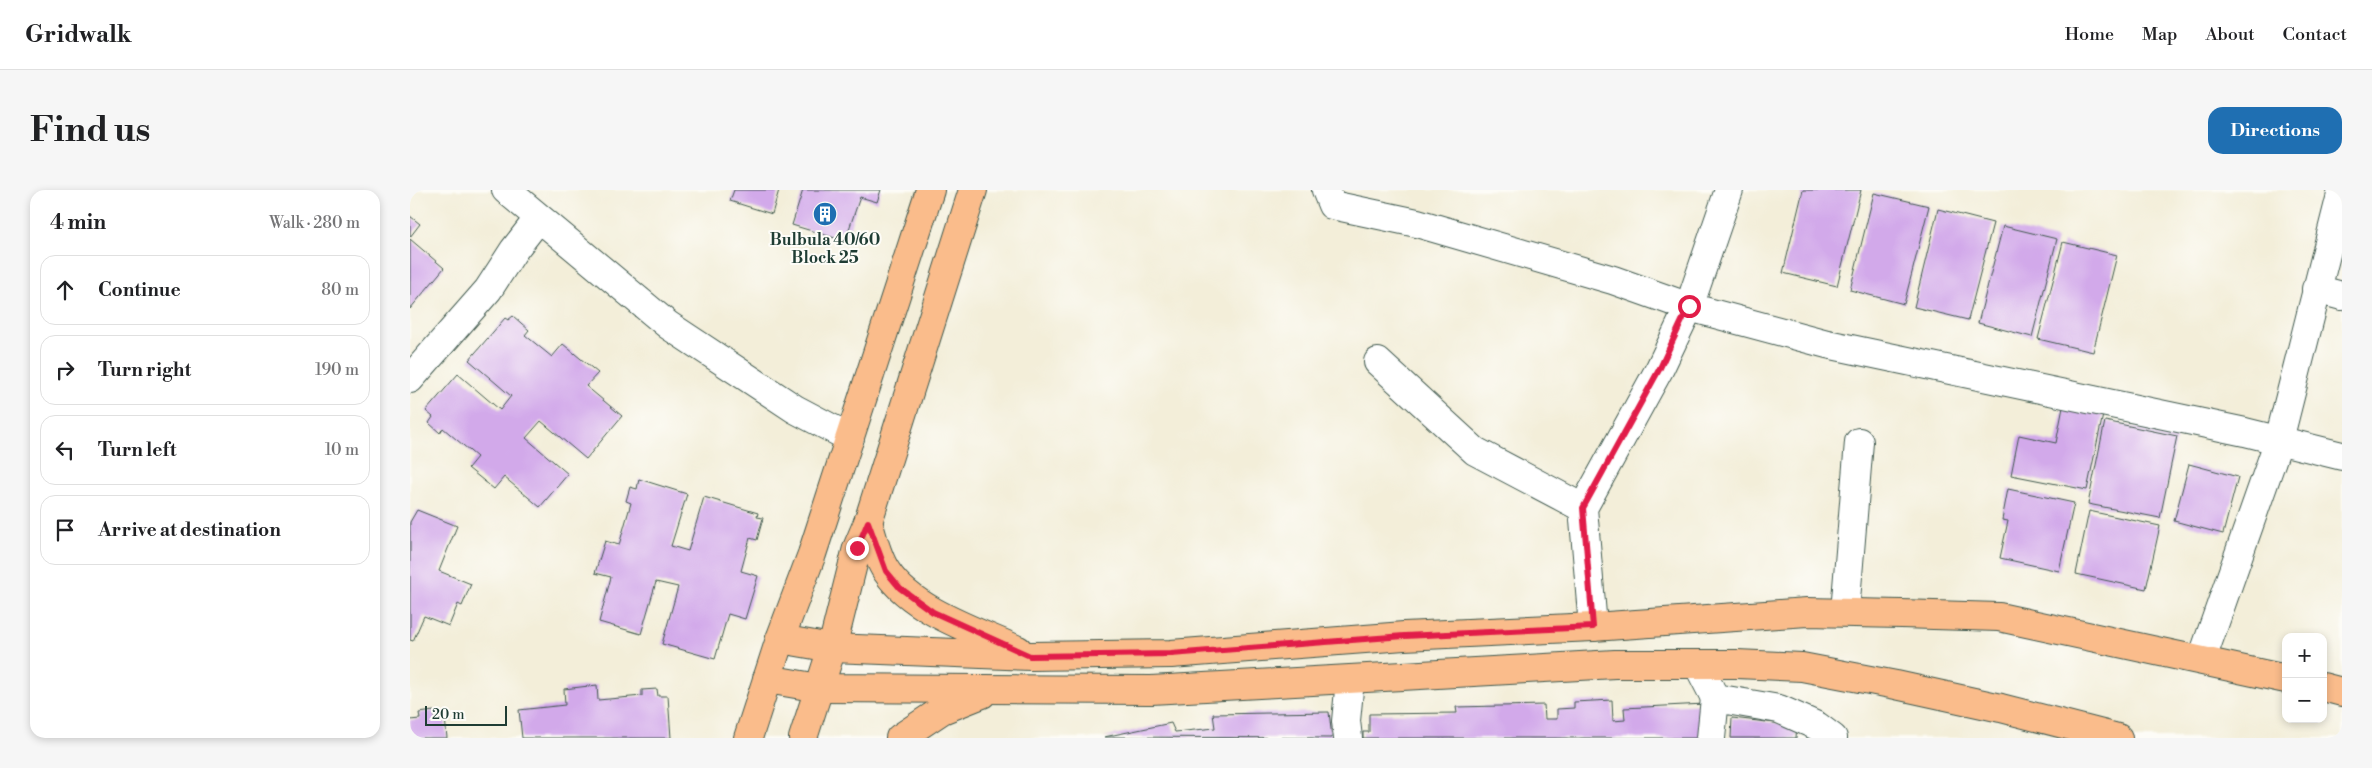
<!DOCTYPE html>
<html lang="en">
<head>
<meta charset="utf-8">
<style>
  :root { --surface:#fff; --page:#f6f6f6; --text:#202124; --muted:#757577; --line:#e0e0e0; --accent:#1f6fb2 }
  body { margin:0; font-family:"Libre Bodoni",serif; background:var(--page); color:var(--text) }
  .controls { position:absolute; right:15px; bottom:15px; display:grid; overflow:hidden; border-radius:10px; box-shadow:0 2px 8px #0003 }
  .controls button { width:45px; height:45px; display:grid; place-items:center; padding:0; border:0; border-bottom:1px solid var(--line); background:var(--surface); color:var(--text); font:25px sans-serif }
  .scale { position:absolute; left:15px; bottom:12px; width:82px; box-sizing:border-box; padding-left:5px; border:2px solid #1f3d34; border-top:0; font-size:14px; line-height:18px; white-space:nowrap; color:#1f3d34; -webkit-text-stroke:4px #fdfcf7; paint-order:stroke }
  .stop { position:absolute; width:15px; height:15px; margin:-11px; border:4px solid #e11d48; border-radius:50%; background:#fff }
  .stop.end { background:#e11d48; border-color:#fff; box-shadow:0 1px 5px #0008 }
  .list { margin:0; padding:0; list-style:none }
  h2 { display:flex; justify-content:space-between; align-items:center; height:65px; margin:0; padding:0 20px; font-size:21px }
  h2 small { font-size:16px; font-weight:400; color:var(--muted) }
  .list li { display:grid; grid-template-columns:32px 1fr auto; gap:15px; align-items:center; box-sizing:border-box; height:70px; margin:0 10px 10px; padding:0 10px; border:1px solid var(--line); border-radius:15px }
  .list b { display:block; font-size:19px; white-space:nowrap }
  .list em { font-size:16px; font-style:normal; color:var(--muted) }
  .icon { flex:none; width:28px; height:28px; fill:none; stroke:currentColor; stroke-width:2; stroke-linecap:round; stroke-linejoin:round }
  .map { position:relative; flex:none; width:1932px; height:548px; overflow:hidden; border-radius:15px }
  header { display:flex; align-items:center; gap:30px; box-sizing:border-box; height:70px; padding:0 25px; background:var(--surface); border-bottom:1px solid var(--line) }
  header strong { font-size:24px }
  nav { display:flex; gap:28px; margin-inline-start:auto; font-size:18px }
  .intro { display:flex; align-items:center; justify-content:space-between; box-sizing:border-box; height:120px; padding:0 30px }
  h1 { margin:0; font-size:35px }
  .button { padding:12px 22px; border-radius:15px; background:var(--accent); color:#fff; font-size:18px; font-weight:700 }
  main { display:flex; gap:30px; padding:0 30px }
  aside { flex:1; background:var(--surface); border-radius:15px; box-shadow:0 2px 8px #0003 }
  .map>svg:first-child { display:block }
  .building { fill:#d2a9ea }
  .lines { fill:none; stroke-linecap:round; stroke-linejoin:round }
  .minor-casing { stroke:#3f584d; stroke-width:30 }
  .major-casing { stroke:#3f584d; stroke-width:30 }
  .minor { stroke:#fff; stroke-width:28 }
  .major { stroke:#fabc8b; stroke-width:28 }
  .route { stroke:#e11d48; stroke-width:6 }
  .labels { text-anchor:middle; stroke-width:4; stroke-linejoin:round; paint-order:stroke }
  .poi-label { font-size:16px; font-weight:bold; fill:#1f3d34; stroke:#fdfcf7 }
</style>
</head>
<body>
<header>
<strong>Gridwalk</strong>
<nav><a>Home</a><a>Map</a><a>About</a><a>Contact</a></nav>
</header>
<div class="intro"><h1>Find us</h1><a class="button">Directions</a></div>
<main>
<aside>
<h2>4 min<small>Walk · 280 m</small></h2>
<ul class="list">
<li><svg class="icon" aria-label="ahead" viewBox="0 0 24 24"><path d="M12 20V5M6 11l6-6 6 6"/></svg><div><b>Continue</b></div><em>80 m</em></li>
<li><svg class="icon" aria-label="right" viewBox="0 0 24 24"><path d="M7 20v-9h11M14 6l5 5-5 5"/></svg><div><b>Turn right</b></div><em>190 m</em></li>
<li><svg class="icon" aria-label="left" viewBox="0 0 24 24"><path d="M17 20v-9H6M10 6l-5 5 5 5"/></svg><div><b>Turn left</b></div><em>10 m</em></li>
<li><svg class="icon" aria-label="arrive" viewBox="0 0 24 24"><path d="M6 21V4h12l-3 4 3 4H6"/></svg><div><b>Arrive at destination</b></div></li>
</ul>
</aside>
<div class="map">
<svg width="1932" height="548" viewBox="0 0 1932 548">
  <rect width="100%" height="100%" fill="#fdfcf7"/>
  <filter id="ink" filterUnits="userSpaceOnUse"><feTurbulence type="fractalNoise" baseFrequency=".02" numOctaves="2"/><feDisplacementMap in="SourceGraphic" scale="10" xChannelSelector="R" yChannelSelector="G"/><feConvolveMatrix kernelMatrix="1 2 1 2 8 2 1 2 1" color-interpolation-filters="sRGB"/></filter>
  <filter id="wash" filterUnits="userSpaceOnUse"><feTurbulence type="fractalNoise" baseFrequency=".0096" numOctaves="4" result="noise"/><feDisplacementMap in="SourceGraphic" scale="20" xChannelSelector="R" yChannelSelector="G"/><feGaussianBlur stdDeviation="1.12" result="paint"/><feColorMatrix in="noise" values="0 0 0 0 0 0 0 0 0 0 0 0 0 0 0 0 0 1.4 0 .05"/><feComposite in="paint" operator="in"/></filter>
  <g filter="url(#wash)">
    <rect width="100%" height="100%" fill="#f3eed9"/>
    <g id="blocks">
      <g class="building">
        <polygon points="324,0 369,0 362,24 320,11"/>
        <polygon points="393,0 471,0 467,12 450,7 435,51 382,35"/>
        <polygon points="1393,0 1451,0 1427,96 1373,83"/>
        <polygon points="1464,3 1519,16 1494,114 1440,100"/>
        <polygon points="1528,19 1583,33 1558,130 1504,117"/>
        <polygon points="0,26 10,34 0,47"/>
        <polygon points="1593,36 1647,49 1622,147 1568,133"/>
        <polygon points="0,49 34,78 0,119"/>
        <polygon points="1653,52 1707,65 1683,162 1628,149"/>
        <polygon points="103,126 119,140 115,145 142,167 153,154 188,183 176,196 212,226 176,269 131,231 116,248 158,284 130,317 94,287 84,299 58,278 67,267 33,238 30,243 19,233 23,227 16,221 48,184 90,220 101,206 59,170 95,128 98,130"/>
        <polygon points="1654,212 1694,220 1677,300 1601,285 1609,245 1646,253"/>
        <polygon points="1695,231 1767,246 1750,328 1678,314"/>
        <polygon points="1779,274 1828,287 1813,344 1764,331"/>
        <polygon points="229,289 277,304 261,356 278,361 294,307 348,323 347,327 353,328 347,350 340,348 331,381 348,386 335,429 318,424 305,469 252,454 268,397 246,392 231,444 189,432 201,387 185,383 195,351 209,355 221,313 216,311 220,297 227,299"/>
        <polygon points="1598,299 1664,313 1649,381 1590,368 1598,331 1592,330"/>
        <polygon points="7,320 47,336 29,381 61,394 52,416 48,414 39,436 14,426 3,451 0,450 0,332"/>
        <polygon points="1679,321 1750,336 1736,399 1666,384"/>
        <polygon points="187,495 188,510 232,506 232,500 247,499 248,506 258,506 261,548 112,548 109,520 155,515 154,499"/>
        <polygon points="1202,510 1203,531 1215,530 1214,518 1295,514 1297,548 953,548 953,542 959,542 959,524 1047,523 1046,517 1134,515 1135,529 1147,529 1147,519 1164,518 1164,512"/>
        <polygon points="24,521 25,529 35,527 37,548 0,548 0,530 10,529 9,523"/>
        <polygon points="919,522 922,548 694,547 761,533 765,542 805,538 803,524"/>
        <polygon points="1322,528 1374,534 1387,531 1386,548 1321,548"/>
      </g>
    </g>
  </g>
  <g filter="url(#ink)">
    <use href="#blocks" fill-opacity="0" stroke="#3f584d" stroke-width="1"/>
    <g class="lines">
      <g class="minor-casing">
        <g id="minor">
          <polyline points="96,0 258,135 385,219 440,248"/>
          <polyline points="916,0 922,15 1007,33 1203,90 1279,117 1417,154 1835,242 1932,266"/>
          <polyline points="1906,99 1932,106"/>
          <polyline points="968,172 1065,261 1173,318"/>
          <polyline points="0,189 78,100 104,60 128,29"/>
          <polyline points="1435,422 1449,252"/>
          <polyline points="1183,437 1173,318 1250,178 1279,117 1319,0"/>
          <polyline points="1792,469 1869,250 1932,1"/>
          <polyline points="1288,475 1305,508 1369,519 1407,536 1423,548"/>
          <polyline points="938,548 936,531 940,490"/>
          <polyline points="1301,548 1305,508"/>
        </g>
      </g>
      <g class="major-casing">
        <g id="major">
          <path d="M 458,332 C 463,347 467,368 477,382 C 503,421 566,441 608,460"/>
          <polyline points="370,449 422,458 621,466 761,464 994,446 1183,437 1397,422 1491,424 1589,427 1876,489"/>
          <polyline points="357,489 409,498 741,500 1205,474 1327,474 1392,477 1486,495 1591,518 1708,548"/>
          <polyline points="1913,497 1932,502"/>
          <polyline points="338,548 370,449 402,364 520,0"/>
          <polyline points="393,548 422,458 447,358 458,332 563,0"/>
          <polyline points="490,548 532,520 572,504"/>
        </g>
      </g>
      <use href="#minor" class="minor"/>
      <use href="#major" class="major"/>
    </g>
  </g>
  <g class="lines" filter="url(#ink)">
    <polyline class="route" points="447,358 458,332 476,381 490,398 523,422 620,466 761,464 994,446 1183,437 1173,318 1250,178 1279,116"/>
  </g>
  <defs>
    <g id="building-disc" transform="scale(1.25)"><circle r="9.5" fill="#1f6fb2" stroke="#fdfcf7"/><path d="M-4-6H4V6H1V3H-1V6H-4ZM-2.5-4.3h1.7v1.8h-1.7ZM.8-4.3h1.7v1.8H.8ZM-2.5-1h1.7V.8h-1.7ZM.8-1h1.7V.8H.8Z" fill="#fff"/></g>
  </defs>
  <g fill-rule="evenodd">
    <use href="#building-disc" x="415" y="24"/>
  </g>
  <g class="labels">
    <g class="poi-label">
      <text x="415" y="55">Bulbula 40/60<tspan x="415" dy="18">Block 25</tspan></text>
    </g>
  </g>
</svg>
<div class="controls">
<button>+</button>
<button>−</button>
</div>
<div class="scale">20 m</div>
<div class="stop" style="left:1279px;top:116px"></div>
<div class="stop end" style="left:447px;top:358px"></div>
</div>
</main>
</body>
</html>
